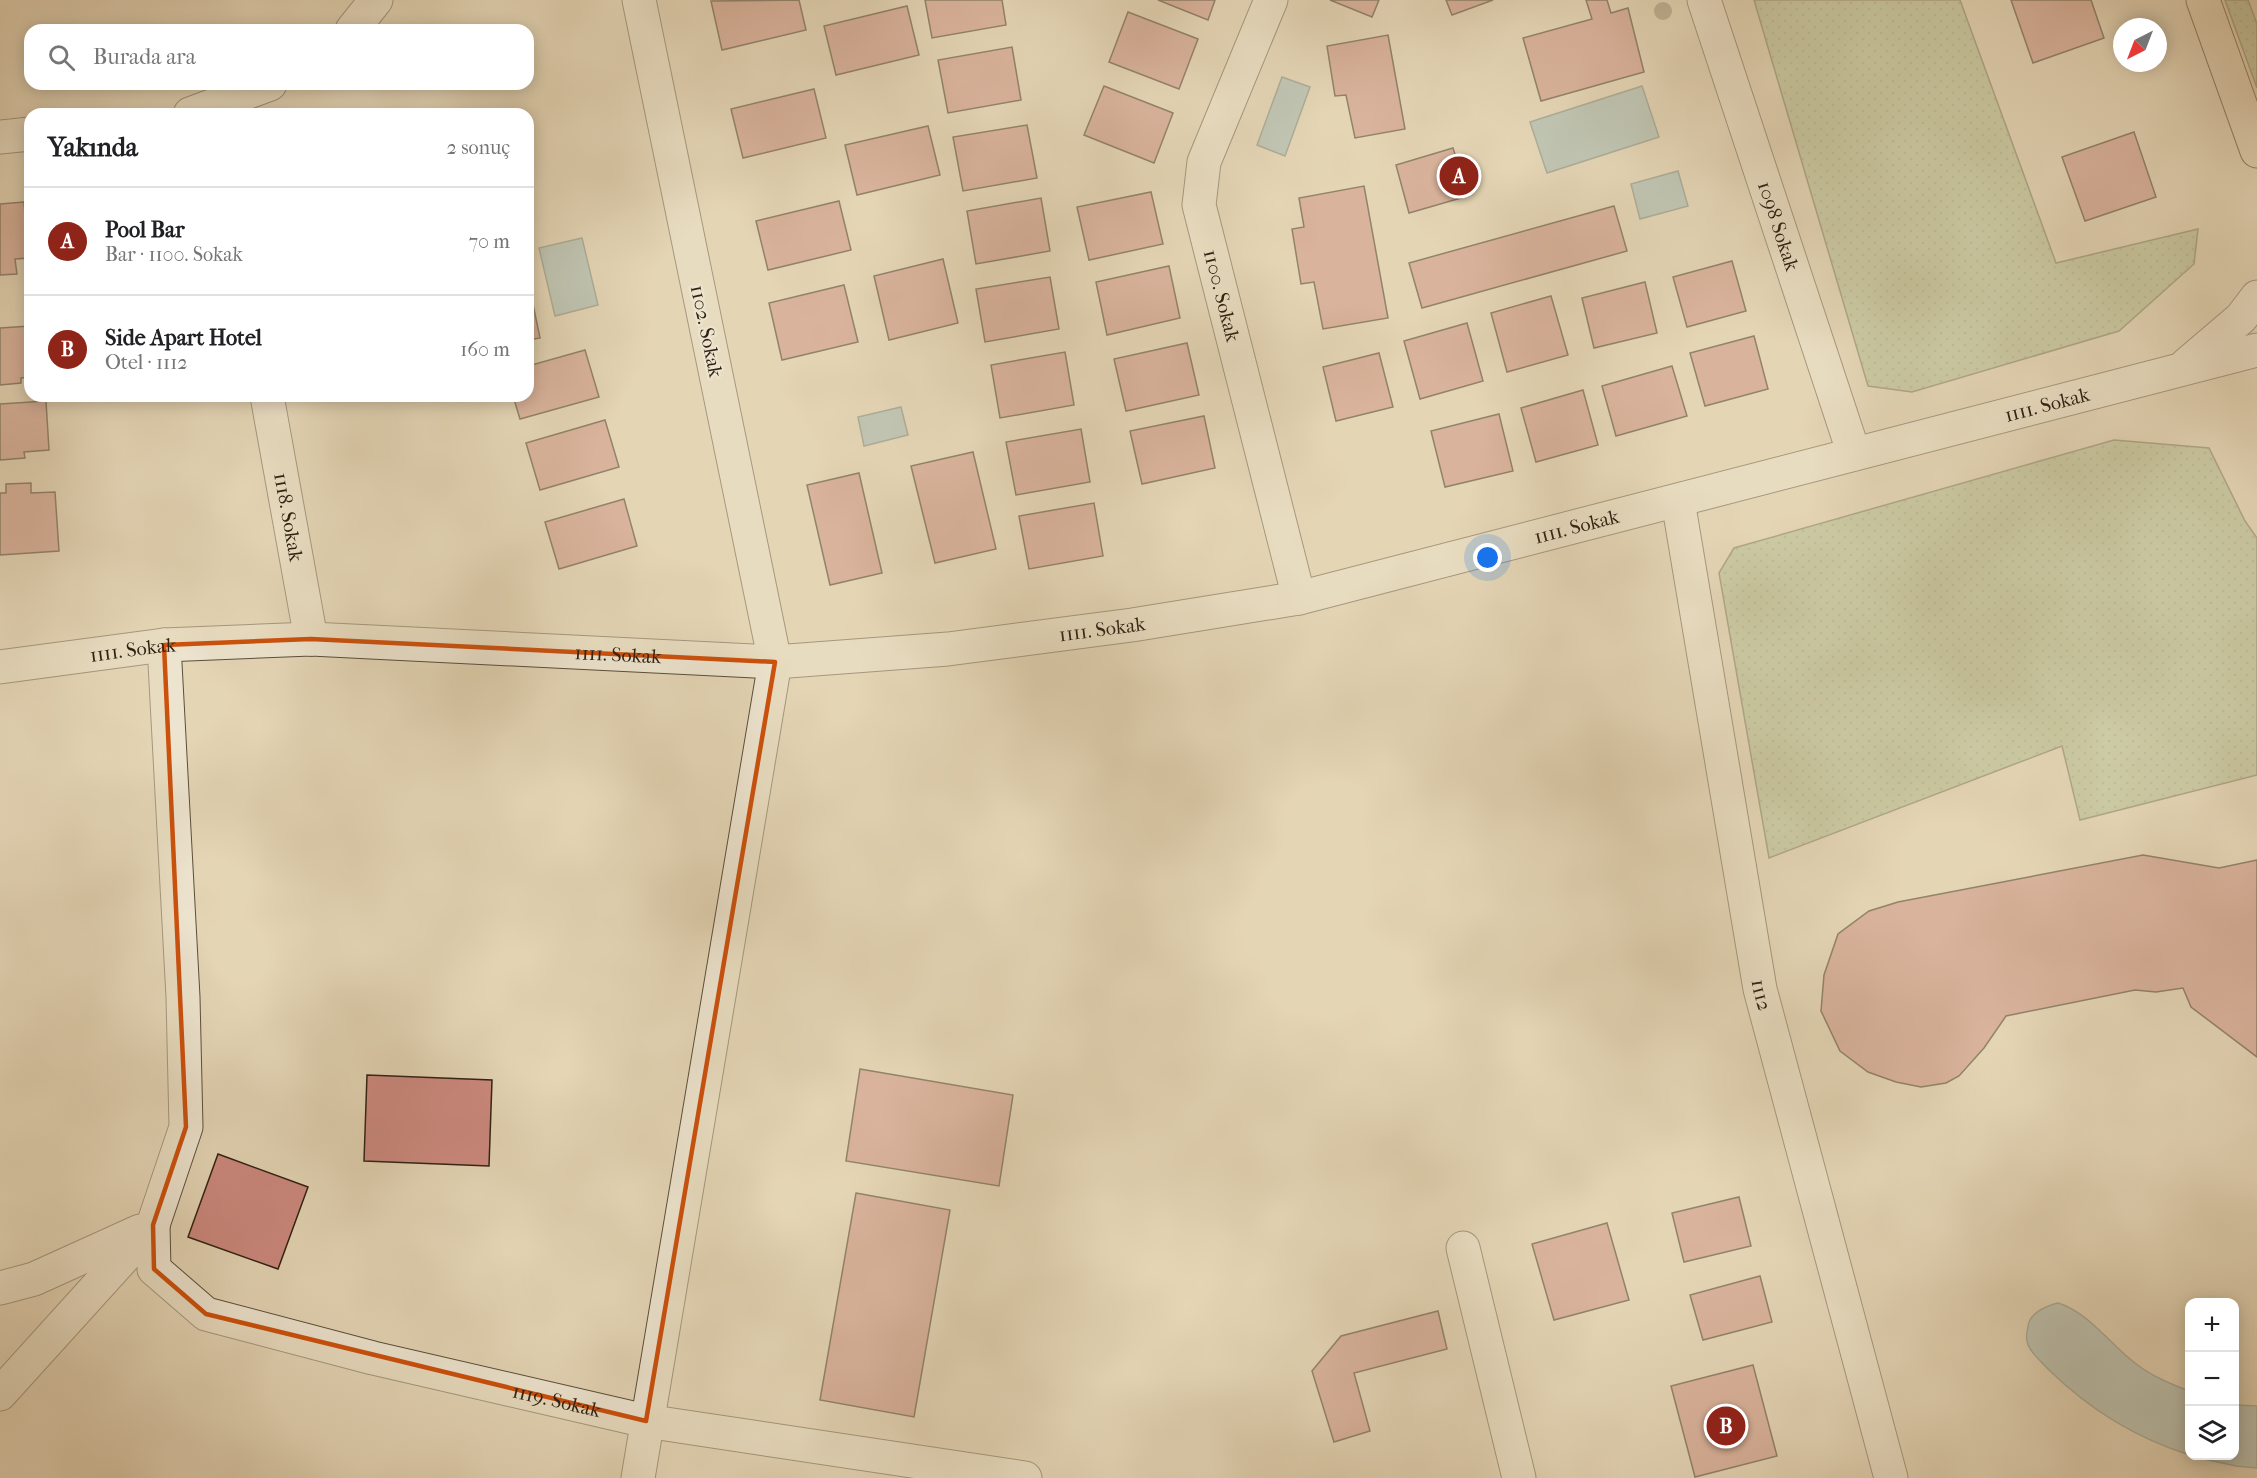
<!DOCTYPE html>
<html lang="tr">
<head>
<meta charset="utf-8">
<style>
  :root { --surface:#fff; --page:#f2f2f2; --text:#202124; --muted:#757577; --line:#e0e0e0; --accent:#8f2418 }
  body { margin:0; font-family:"IM FELL French Canon",serif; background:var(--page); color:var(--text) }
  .controls { position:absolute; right:18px; bottom:18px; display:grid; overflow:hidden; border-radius:12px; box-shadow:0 3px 15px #0003 }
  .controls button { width:54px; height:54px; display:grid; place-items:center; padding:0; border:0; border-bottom:2px solid var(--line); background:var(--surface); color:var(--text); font:30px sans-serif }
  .compass { position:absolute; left:2113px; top:18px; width:54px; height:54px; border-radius:50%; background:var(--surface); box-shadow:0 3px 15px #0003; rotate:222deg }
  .you { position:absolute; left:1488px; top:558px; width:21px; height:21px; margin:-15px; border:4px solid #fff; border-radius:50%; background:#1a73e8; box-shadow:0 0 0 9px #1a73e833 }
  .badge { display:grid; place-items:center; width:39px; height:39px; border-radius:50%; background:var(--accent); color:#fff; font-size:20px; font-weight:700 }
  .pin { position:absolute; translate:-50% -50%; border:3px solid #fff; box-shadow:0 2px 6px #0006 }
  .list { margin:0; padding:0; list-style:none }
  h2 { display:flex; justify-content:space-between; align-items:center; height:78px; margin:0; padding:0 24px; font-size:26px }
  h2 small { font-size:20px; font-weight:400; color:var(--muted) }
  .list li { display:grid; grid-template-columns:39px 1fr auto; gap:18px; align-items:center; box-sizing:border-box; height:108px; padding:0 24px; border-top:2px solid var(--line) }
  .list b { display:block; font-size:22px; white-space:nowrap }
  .list p { margin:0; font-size:20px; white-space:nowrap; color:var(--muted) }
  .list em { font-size:20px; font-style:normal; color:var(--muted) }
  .icon { flex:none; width:33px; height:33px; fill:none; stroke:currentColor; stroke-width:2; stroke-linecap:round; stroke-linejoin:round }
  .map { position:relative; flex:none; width:2257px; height:1478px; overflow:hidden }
  .search { position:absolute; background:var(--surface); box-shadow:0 3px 15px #0003; left:24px; top:24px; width:510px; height:66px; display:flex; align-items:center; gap:15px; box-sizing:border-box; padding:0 21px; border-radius:18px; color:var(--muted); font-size:22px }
  .panel { position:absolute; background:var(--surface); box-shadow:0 3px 15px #0003; left:24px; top:108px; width:510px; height:294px; border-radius:18px }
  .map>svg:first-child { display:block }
  .grass { fill:url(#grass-dots); stroke:#707052; stroke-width:1.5 }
  .water { fill:#98b7b6; stroke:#6e7b75; stroke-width:1.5 }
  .building { fill:#cc897f; stroke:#2f2113; stroke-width:1.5 }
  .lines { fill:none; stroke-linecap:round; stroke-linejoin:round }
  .minor-casing { stroke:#5c4e3c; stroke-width:35 }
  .major-casing { stroke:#2f2113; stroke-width:35 }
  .minor { stroke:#ede4cf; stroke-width:33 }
  .major { stroke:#e4d5b5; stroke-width:33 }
  .tree { fill:#92876d }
  .marked { fill:none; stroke:#cc510d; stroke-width:4.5; stroke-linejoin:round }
  .labels { text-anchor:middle; stroke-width:4.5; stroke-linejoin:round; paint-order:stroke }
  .street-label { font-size:20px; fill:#2f2113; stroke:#ede4cf }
</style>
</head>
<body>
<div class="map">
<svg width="2257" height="1478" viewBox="0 0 2257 1478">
  <defs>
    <pattern id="grass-dots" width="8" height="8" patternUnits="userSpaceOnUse" patternTransform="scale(1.5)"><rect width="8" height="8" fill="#b0be91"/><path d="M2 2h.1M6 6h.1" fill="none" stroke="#98a37c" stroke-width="1.8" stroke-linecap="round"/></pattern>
  </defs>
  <rect width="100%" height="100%" fill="#e4d5b5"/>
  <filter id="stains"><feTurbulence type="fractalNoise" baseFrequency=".00333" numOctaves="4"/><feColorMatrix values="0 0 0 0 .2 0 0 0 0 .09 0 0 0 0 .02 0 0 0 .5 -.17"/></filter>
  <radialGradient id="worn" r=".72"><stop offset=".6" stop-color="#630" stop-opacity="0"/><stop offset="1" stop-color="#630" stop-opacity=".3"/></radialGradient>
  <g class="grass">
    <polygon points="1754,0 1960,0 2056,263 2198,229 2194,264 2119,331 1912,392 1868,386"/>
    <polygon points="2225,0 2248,0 2257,24 2257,88"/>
    <polygon points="2114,440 2209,448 2245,521 2257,538 2257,775 2080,820 2062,746 1769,858 1719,573 1734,548"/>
  </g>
  <g class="water">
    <polygon points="1282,77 1310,87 1285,156 1257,145"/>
    <polygon points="1642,86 1659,137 1547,173 1530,122"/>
    <polygon points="1678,171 1688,206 1640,219 1631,184"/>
    <polygon points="582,238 598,305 555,316 539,248"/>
    <polygon points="901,407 908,435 864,446 858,417"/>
    <path d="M 2058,1303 C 2088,1312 2110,1344 2135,1363 C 2151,1376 2171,1384 2189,1391 L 2190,1455 C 2135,1438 2090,1410 2049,1370 C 2042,1362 2029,1352 2027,1341 C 2026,1337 2027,1331 2028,1327 C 2029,1313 2046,1306 2058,1303 Z"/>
    <polygon points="2235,1405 2257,1406 2257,1468 2236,1466 2190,1456 2234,1456"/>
  </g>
  <g class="building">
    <polygon points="799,0 806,30 722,50 711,1"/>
    <polygon points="925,0 1002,0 1006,25 932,38"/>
    <polygon points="1158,0 1215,0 1208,20"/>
    <polygon points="1330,0 1379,0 1372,17"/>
    <polygon points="1446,0 1493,0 1452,15"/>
    <polygon points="1586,0 1607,0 1611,13 1628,8 1644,72 1541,101 1523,38 1592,19"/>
    <polygon points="2011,0 2091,0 2104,38 2033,63"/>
    <polygon points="907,6 919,55 836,75 824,26"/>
    <polygon points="1128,12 1198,39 1179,89 1109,62"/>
    <polygon points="1388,35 1405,129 1355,138 1346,95 1335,96 1327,46"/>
    <polygon points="1012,47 1021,100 948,113 938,60"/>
    <polygon points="1104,86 1173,113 1154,163 1084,135"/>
    <polygon points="814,89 826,138 743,158 731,109"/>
    <polygon points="1027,125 1037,178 963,191 953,137"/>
    <polygon points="928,126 940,175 857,195 845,145"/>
    <polygon points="2134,132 2156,197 2085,221 2062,157"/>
    <polygon points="1453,148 1468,196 1409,213 1396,165"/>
    <polygon points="1364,186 1388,318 1323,329 1314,282 1301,284 1292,229 1304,227 1299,198"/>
    <polygon points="1151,192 1163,244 1089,260 1077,207"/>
    <polygon points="1041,198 1050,251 976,264 967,211"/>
    <polygon points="839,201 851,250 768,270 756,221"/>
    <polygon points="24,202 29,258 15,259 17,274 0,275 0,204"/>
    <polygon points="1614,206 1627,251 1422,308 1409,263"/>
    <polygon points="943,259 958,323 889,340 874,276"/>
    <polygon points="1732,261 1746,311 1687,327 1673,277"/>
    <polygon points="1169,266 1180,318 1107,335 1096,282"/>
    <polygon points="1050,277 1059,329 985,342 976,289"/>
    <polygon points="1645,282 1657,333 1594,348 1582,298"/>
    <polygon points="844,285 858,342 782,360 769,303"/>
    <polygon points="530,290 540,338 528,340 528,291"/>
    <polygon points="1551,296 1568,355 1507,372 1491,313"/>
    <polygon points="1467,323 1483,381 1420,399 1404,341"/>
    <polygon points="30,326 30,377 21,378 21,383 0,385 0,328"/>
    <polygon points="1754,336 1768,389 1705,406 1690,353"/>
    <polygon points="1187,343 1199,395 1126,411 1114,359"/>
    <polygon points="585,350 599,397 520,419 513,396 528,396 528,366"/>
    <polygon points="1065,352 1074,405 1000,418 991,365"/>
    <polygon points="1379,353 1393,407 1336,421 1323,367"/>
    <polygon points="1672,366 1687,416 1616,436 1602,386"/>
    <polygon points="1583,390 1598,445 1536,462 1521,408"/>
    <polygon points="46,401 49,450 24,452 25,458 0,460 0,404"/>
    <polygon points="1499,414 1513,471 1445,487 1431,431"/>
    <polygon points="1204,416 1215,468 1142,484 1130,431"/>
    <polygon points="605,420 619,467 540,490 526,443"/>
    <polygon points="1081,429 1090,482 1016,495 1006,442"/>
    <polygon points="973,452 996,549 935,563 911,466"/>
    <polygon points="859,473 882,573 830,585 807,485"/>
    <polygon points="31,483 31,493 55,492 59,551 0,555 0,493 6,493 6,484"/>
    <polygon points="624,499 637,546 559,569 545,522"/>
    <polygon points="1094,503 1103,556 1029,569 1019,516"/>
    <polygon points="2143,855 2219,868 2257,860 2257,1057 2191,1007 2183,988 2156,992 2135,990 2006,1016 1984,1048 1959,1076 1946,1083 1921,1087 1896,1082 1868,1072 1840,1051 1821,1011 1824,975 1838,934 1869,911 1898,902"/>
    <polygon points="860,1069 1013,1095 999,1186 846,1161"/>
    <polygon points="367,1075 492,1080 489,1166 364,1161"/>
    <polygon points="218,1154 308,1187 278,1269 188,1237"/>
    <polygon points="856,1193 950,1210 914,1417 820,1400"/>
    <polygon points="1739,1197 1751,1246 1684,1262 1672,1213"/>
    <polygon points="1607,1223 1629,1300 1554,1320 1532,1244"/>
    <polygon points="1760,1276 1772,1322 1703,1340 1690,1295"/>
    <polygon points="1438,1311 1447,1349 1354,1373 1370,1431 1334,1442 1312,1371 1341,1336"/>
    <polygon points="1753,1365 1777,1456 1695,1477 1671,1386"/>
  </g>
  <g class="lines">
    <g class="minor-casing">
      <g id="minor">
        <path id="s1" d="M 1271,0 L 1204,162 L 1199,205 L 1299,598"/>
        <path id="s2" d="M 1704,0 L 1854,454"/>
        <polyline points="352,30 376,0"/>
        <polyline points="190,114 270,84"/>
        <polyline points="0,137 30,134"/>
        <polyline points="2187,364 2241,318 2257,297"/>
        <path id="s3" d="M 267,396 L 311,639"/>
        <path id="s4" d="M 1678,501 L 1760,989 L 1891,1478"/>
        <path id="s5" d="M 0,667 L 164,645 L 311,639 L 775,662 L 948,649 L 1132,625 L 1299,598 L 2257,350"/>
        <path id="s6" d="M 153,1225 L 154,1269 L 206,1314 L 373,1358 L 646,1421 L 1025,1478"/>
        <polyline points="1463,1248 1519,1478"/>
        <polyline points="0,1288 34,1279 140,1231"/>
        <polyline points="0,1394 153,1225 186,1127 183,997 164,645"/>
        <polyline points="638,1478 775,662 639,0"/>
      </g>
    </g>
    <g class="major-casing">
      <polyline id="major" points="2203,0 2257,151"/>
    </g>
    <use href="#minor" class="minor"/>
    <use href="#major" class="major"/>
  </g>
  <circle class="tree" cx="1663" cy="11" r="9"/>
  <path d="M0 0H2257V1478H0ZM 311,639 L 775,662 L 646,1421 L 206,1314 L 154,1269 L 153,1225 L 186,1127 L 164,645 Z" fill="#e4d5b5" fill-opacity=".55" fill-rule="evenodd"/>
  <path class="marked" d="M 311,639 L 775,662 L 646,1421 L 206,1314 L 154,1269 L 153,1225 L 186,1127 L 164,645 Z"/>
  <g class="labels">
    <g class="street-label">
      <text dy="7" stroke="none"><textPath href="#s2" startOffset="238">1098 Sokak</textPath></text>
      <text dy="7" stroke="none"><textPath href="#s1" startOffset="312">1100. Sokak</textPath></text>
      <text transform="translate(707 331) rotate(78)" y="7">1102. Sokak</text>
      <text dy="7" stroke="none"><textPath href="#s5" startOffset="2078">1111. Sokak</textPath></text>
      <text dy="7" stroke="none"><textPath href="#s3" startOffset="123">1118. Sokak</textPath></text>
      <text dy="7" stroke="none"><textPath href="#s5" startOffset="1592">1111. Sokak</textPath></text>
      <text dy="7" stroke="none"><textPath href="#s5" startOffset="1106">1111. Sokak</textPath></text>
      <text dy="7" stroke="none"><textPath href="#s5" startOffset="134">1111. Sokak</textPath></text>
      <text dy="7" stroke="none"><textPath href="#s5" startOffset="620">1111. Sokak</textPath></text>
      <text dy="7" stroke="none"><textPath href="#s4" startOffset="501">1112</textPath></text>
      <text dy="7" stroke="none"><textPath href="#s6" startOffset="474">1119. Sokak</textPath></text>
    </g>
  </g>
  <rect width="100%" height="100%" filter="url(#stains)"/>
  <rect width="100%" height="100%" fill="url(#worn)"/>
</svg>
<div class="controls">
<button>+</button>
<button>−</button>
<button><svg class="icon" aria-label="layers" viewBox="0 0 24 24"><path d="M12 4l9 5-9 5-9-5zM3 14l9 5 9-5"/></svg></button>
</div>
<svg class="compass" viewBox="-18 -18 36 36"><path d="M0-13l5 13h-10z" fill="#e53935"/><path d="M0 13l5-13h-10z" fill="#757577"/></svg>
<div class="you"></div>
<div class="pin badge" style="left:1459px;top:176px">A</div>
<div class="pin badge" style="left:1726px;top:1426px">B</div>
<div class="search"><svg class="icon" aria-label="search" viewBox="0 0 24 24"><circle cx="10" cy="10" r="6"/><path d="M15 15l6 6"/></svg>Burada ara</div>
<section class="panel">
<h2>Yakında<small>2 sonuç</small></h2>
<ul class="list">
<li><span class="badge">A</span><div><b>Pool Bar</b><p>Bar · 1100. Sokak</p></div><em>70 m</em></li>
<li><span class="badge">B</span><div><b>Side Apart Hotel</b><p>Otel · 1112</p></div><em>160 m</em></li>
</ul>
</section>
</div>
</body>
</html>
